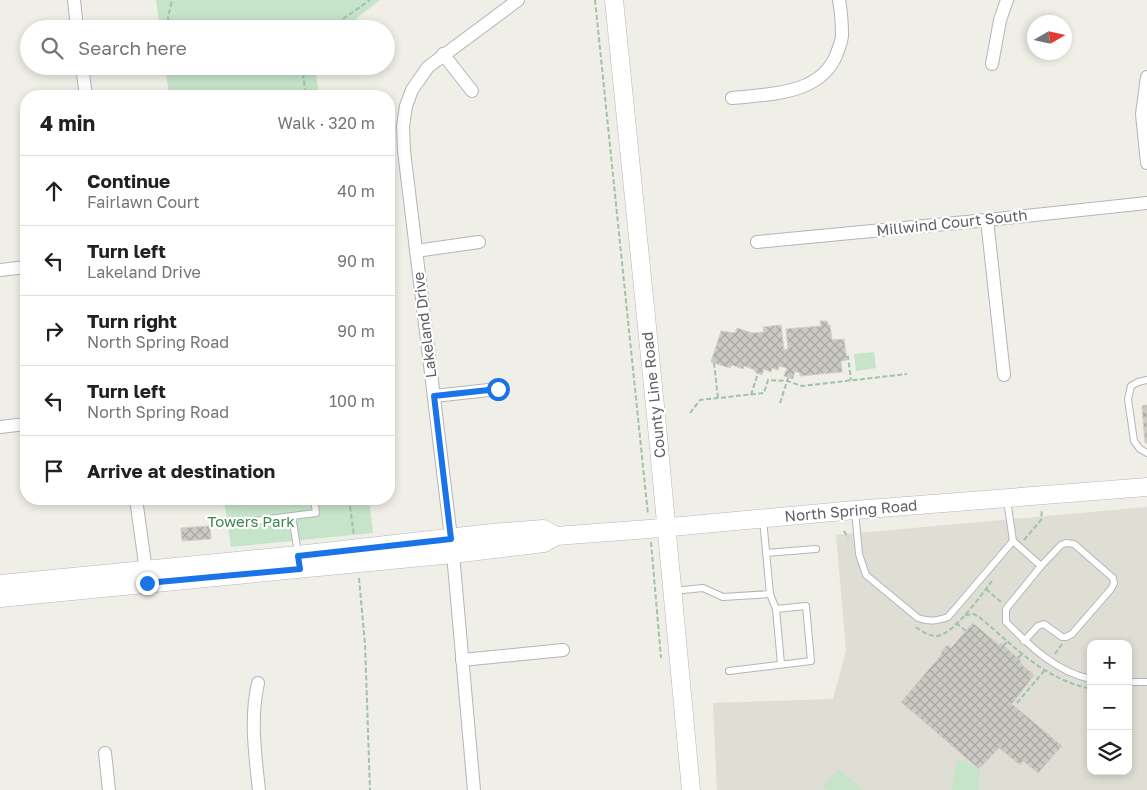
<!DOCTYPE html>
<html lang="en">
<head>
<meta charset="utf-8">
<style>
  :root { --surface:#fff; --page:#f2f2f2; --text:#202124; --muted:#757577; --line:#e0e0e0 }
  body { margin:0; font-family:"Golos Text",sans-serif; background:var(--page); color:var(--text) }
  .controls { position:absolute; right:15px; bottom:15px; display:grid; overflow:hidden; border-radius:10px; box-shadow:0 2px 8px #0003 }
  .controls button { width:45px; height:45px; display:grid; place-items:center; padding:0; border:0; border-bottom:1px solid var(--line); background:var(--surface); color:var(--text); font:25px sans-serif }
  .compass { position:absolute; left:1027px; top:15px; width:45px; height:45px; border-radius:50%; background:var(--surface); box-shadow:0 2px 8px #0003; rotate:81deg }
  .stop { position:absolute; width:15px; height:15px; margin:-11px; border:4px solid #1a73e8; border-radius:50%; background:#fff }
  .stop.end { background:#1a73e8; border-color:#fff; box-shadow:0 1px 5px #0008 }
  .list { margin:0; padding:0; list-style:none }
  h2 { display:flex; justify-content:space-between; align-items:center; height:65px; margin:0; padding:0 20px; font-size:21px }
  h2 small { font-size:16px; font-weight:400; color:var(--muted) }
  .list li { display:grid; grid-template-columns:32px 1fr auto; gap:15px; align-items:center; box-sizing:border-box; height:70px; padding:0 20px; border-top:1px solid var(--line) }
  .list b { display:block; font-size:19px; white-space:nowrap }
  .list p { margin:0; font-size:16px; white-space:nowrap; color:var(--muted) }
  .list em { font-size:16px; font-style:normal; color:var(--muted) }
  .icon { flex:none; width:28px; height:28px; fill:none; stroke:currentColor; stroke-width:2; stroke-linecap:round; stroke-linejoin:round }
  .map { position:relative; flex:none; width:1147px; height:790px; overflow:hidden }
  .search { position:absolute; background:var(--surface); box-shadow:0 2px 8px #0003; left:20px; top:20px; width:375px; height:55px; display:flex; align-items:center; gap:12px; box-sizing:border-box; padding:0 18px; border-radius:28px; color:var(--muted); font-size:19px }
  .panel { position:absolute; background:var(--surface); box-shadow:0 2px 8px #0003; left:20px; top:90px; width:375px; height:415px; border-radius:20px }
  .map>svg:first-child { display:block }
  .education { fill:#dfded5; fill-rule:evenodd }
  .green { fill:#c5e4ca }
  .building { fill:url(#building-cross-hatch); stroke:#d3d1c5 }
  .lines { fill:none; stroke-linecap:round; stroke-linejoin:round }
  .lane-casing { stroke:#b4b5ba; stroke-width:8 }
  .street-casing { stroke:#b4b5ba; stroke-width:14 }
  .secondary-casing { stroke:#b5b7bd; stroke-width:19 }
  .path { stroke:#9ec2ad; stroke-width:2; stroke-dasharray:5 2.5; stroke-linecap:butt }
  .lane { stroke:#fff; stroke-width:6 }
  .street { stroke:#fff; stroke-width:12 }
  .secondary { stroke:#fff; stroke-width:18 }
  .route { stroke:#1a73e8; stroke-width:6 }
  .labels { text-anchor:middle; stroke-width:4.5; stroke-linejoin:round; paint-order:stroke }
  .street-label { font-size:15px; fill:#5e6066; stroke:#fff }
  .park-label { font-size:15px; fill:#3e854b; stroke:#fff }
</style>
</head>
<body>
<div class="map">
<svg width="1147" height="790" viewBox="0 0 1147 790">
  <defs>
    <pattern id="building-cross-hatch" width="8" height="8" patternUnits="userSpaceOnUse" patternTransform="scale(1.25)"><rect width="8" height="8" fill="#cbc9c3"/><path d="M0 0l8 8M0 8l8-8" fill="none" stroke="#a8a7a2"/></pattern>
  </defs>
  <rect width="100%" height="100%" fill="#efeee7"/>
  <path class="education" d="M 1147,507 L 1147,790 L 717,790 L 713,703 L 833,699 L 846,651 L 836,535 ZM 1091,644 L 1128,644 L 1128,771 L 1091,771 Z"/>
  <g class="green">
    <polygon points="156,0 380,0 343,29 160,29"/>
    <polygon points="165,66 315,66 319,96 169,96"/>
    <polygon points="874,352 876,368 856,371 854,354"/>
    <polygon points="224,499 369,499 373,533 231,547"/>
    <polygon points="957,760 967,761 980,772 978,790 951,790"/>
    <polygon points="839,769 863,790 828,790 823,786"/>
  </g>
  <g class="building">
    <polygon points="820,321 827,321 828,325 830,325 832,340 844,339 847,360 841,361 842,372 800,376 800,373 795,371 793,379 784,376 787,368 779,366 778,370 772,368 771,372 764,369 762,375 755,372 755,370 744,366 743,369 732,365 730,368 711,362 721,331 735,333 737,328 752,333 764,332 763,327 781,325 784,350 788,349 786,329 821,326"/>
    <polygon points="1147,405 1147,443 1145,443 1142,406"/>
    <polygon points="174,499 188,499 188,501 174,502"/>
    <polygon points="210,526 211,539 182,541 181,528"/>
    <polygon points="973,623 999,645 1001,643 1021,661 1020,663 1034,675 1012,704 1062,746 1038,773 1023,761 1020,765 999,748 979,769 901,702 942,654 941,652 947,645 951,648"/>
  </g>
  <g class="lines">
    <g class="lane-casing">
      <g id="lane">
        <polyline points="1147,380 1138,382 1131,386 1128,399 1134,441 1140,449 1147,453"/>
        <path d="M 855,511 L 859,554 L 866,575 L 918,618 C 929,622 937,621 948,617 L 1013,541 L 1007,500"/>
        <polyline points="292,516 316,513 314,499"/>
        <polyline points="240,523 292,516 298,553"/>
        <path d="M 1013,541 L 1041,566 L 1006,609 L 1006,622 C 1030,646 1056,672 1091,679"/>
        <polyline points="766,553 816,549"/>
        <polyline points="673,591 703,588 723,597 770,594 763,519"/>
        <polyline points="770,594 776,609"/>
        <polyline points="1024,641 1038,626 1044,624 1062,637 1066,637 1072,634 1111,589 1114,583 1113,578 1074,544 1066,543 1061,545 1041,566"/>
        <polyline points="729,671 811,661 806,606 776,609 781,664"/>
        <polyline points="1128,682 1147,682"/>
      </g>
    </g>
    <g class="street-casing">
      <g id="street">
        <polyline points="74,0 77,29"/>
        <polyline points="443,54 472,91"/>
        <polyline points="992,64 1000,20 1007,0"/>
        <polyline points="82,66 86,96"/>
        <polyline points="1147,77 1142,114 1147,163"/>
        <path d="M 732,98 C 769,94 822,95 837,53 C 839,47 842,41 842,35 C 842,23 841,11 839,0"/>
        <polyline points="987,220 1004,375"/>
        <polyline points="757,242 987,220 1147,203"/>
        <polyline points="416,251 479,242"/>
        <polyline points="0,270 26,267"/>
        <polyline points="434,396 498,389"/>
        <polyline points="0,427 26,424"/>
        <polyline points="136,499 147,578"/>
        <polyline points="462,660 563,650"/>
        <path d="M 258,683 C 250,718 255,754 259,790"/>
        <polyline points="105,753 109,790"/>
        <polyline points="474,790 453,554 404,151 403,126 406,106 412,90 428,67 518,0"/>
      </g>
    </g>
    <g class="secondary-casing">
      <g id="secondary">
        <polyline points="614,0 656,416 691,790"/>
        <polyline points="0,584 298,555 492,533 543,529 556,536"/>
        <polyline points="0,598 453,554 544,543 556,536 649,529 855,510 1147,487"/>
      </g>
    </g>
    <g class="path">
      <polyline points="595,0 648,515"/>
      <polyline points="169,29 168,17 172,0"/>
      <polyline points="323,29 337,23 370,0"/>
      <polyline points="215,66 230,68 237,66"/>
      <polyline points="302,66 306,96"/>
      <polyline points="846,357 848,357 851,380"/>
      <polyline points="714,363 718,398"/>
      <polyline points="751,395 758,373"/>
      <polyline points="780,403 788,378"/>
      <polyline points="690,413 700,400 764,393 768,380 787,381 802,386 907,374"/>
      <polyline points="349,499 354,536"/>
      <polyline points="844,531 848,538"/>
      <polyline points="1024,540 1041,520 1042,509"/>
      <polyline points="651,542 661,658"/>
      <polyline points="359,578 365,644 370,790"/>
      <polyline points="986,589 1001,602"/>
      <path d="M 965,615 L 974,614 L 979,617 C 1017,648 1040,677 1091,689"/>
      <polyline points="956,623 966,631"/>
      <path d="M 916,627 C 922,632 929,636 937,636 C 953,635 982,594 992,581"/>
      <polyline points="1003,646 1008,641"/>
      <polyline points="1055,654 1062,644"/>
      <polyline points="1018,658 1022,654"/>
      <polyline points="1017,703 1044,671"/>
    </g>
    <use href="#lane" class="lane"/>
    <use href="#street" class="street"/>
    <use href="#secondary" class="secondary"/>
  </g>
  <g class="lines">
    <polyline class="route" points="147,583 300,569 298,556 451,539 434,396 498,389"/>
  </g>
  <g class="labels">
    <g class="street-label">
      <text transform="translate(952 223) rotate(-6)" y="5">Millwind Court South</text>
      <text transform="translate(425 325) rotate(-97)" y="5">Lakeland Drive</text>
      <text transform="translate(654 395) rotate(-96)" y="5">County Line Road</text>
      <text transform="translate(851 511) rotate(-5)" y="5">North Spring Road</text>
    </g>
    <g class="park-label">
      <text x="251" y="527">Towers Park</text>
    </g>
  </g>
</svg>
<div class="controls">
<button>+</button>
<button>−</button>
<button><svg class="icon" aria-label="layers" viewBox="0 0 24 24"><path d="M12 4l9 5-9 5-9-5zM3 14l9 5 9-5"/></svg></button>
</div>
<svg class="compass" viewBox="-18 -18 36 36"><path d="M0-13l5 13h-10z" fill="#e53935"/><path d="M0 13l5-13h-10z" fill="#757577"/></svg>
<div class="stop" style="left:498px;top:389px"></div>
<div class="stop end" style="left:147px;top:583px"></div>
<div class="search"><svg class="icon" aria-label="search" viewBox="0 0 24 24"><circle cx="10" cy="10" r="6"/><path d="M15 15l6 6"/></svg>Search here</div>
<section class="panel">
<h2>4 min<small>Walk · 320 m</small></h2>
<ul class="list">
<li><svg class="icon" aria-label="ahead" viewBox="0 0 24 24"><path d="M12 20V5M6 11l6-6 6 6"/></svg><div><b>Continue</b><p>Fairlawn Court</p></div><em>40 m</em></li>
<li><svg class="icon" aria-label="left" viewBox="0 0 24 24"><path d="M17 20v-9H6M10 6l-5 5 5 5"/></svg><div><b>Turn left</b><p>Lakeland Drive</p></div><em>90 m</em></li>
<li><svg class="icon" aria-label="right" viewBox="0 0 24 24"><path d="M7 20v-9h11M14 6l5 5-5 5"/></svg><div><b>Turn right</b><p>North Spring Road</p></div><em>90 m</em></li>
<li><svg class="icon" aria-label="left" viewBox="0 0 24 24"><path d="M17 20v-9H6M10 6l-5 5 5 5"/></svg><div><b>Turn left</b><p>North Spring Road</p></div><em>100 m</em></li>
<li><svg class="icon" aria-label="arrive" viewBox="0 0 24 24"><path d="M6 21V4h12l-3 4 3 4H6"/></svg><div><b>Arrive at destination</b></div></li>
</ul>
</section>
</div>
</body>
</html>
